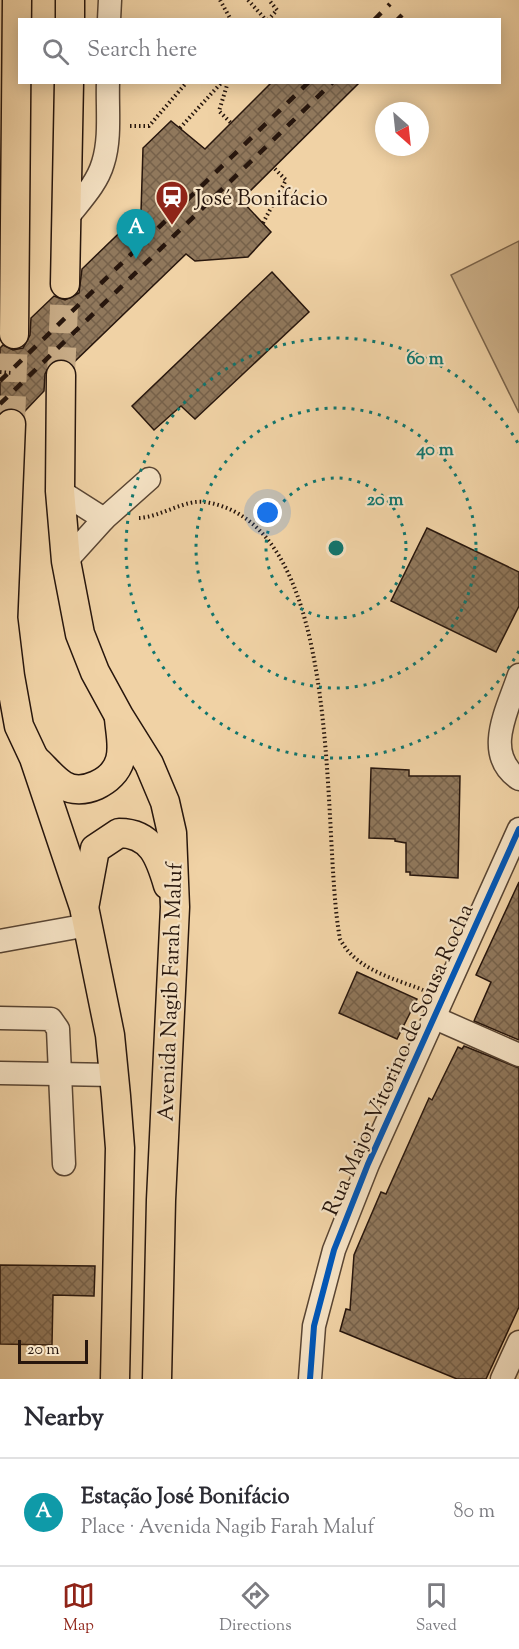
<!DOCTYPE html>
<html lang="en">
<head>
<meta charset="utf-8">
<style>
  :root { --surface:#fff; --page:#f2f2f3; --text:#2b2b33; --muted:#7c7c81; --line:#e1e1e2; --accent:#8f2418 }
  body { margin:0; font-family:"Sorts Mill Goudy",serif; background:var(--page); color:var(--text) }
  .compass { position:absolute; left:375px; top:102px; width:54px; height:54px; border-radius:50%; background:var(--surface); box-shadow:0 3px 15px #0003; rotate:153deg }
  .scale { position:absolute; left:18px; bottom:15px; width:70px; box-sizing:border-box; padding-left:6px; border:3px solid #27160d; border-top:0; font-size:16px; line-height:21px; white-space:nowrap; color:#27160d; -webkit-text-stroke:4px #f5e2c4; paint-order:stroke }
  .you { position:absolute; left:268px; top:513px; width:21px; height:21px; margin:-15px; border:4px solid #fff; border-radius:50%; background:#1a73e8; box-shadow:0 0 0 9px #1a73e833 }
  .badge { display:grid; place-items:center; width:39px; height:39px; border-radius:50%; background:var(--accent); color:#fff; font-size:20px; font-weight:700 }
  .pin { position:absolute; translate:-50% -50px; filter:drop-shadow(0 2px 3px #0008) }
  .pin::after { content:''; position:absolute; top:32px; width:21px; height:18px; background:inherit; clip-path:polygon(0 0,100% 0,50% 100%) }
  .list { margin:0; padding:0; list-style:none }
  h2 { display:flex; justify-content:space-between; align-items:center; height:78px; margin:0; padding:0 24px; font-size:26px }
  h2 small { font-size:20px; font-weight:400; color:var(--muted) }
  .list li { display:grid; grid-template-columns:39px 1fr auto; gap:18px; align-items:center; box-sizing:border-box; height:108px; padding:0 24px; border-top:2px solid var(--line) }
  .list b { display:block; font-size:22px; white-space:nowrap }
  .list p { margin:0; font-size:20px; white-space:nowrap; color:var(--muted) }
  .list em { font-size:20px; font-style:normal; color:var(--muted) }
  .icon { flex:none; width:33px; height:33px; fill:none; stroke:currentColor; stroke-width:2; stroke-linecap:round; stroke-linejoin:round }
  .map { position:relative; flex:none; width:519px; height:1379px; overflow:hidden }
  .search { position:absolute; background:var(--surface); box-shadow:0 3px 15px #0003; left:18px; right:18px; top:18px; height:66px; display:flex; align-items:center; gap:15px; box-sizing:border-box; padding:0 21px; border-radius:0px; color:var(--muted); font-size:22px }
  .sheet { height:186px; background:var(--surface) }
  nav { display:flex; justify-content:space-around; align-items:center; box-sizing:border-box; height:84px; border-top:2px solid var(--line); background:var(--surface); font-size:16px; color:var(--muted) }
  nav a { display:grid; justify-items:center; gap:3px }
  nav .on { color:var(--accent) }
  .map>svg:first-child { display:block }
  .garden { fill:#ceb28b; stroke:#7a644c; stroke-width:1.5 }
  .building { fill:url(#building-cross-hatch); stroke:#27160d; stroke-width:1.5 }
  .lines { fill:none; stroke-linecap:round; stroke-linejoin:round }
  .major-tunnel { stroke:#c8ac87; stroke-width:28; stroke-dasharray:28 14; stroke-linecap:butt }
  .minor-casing { stroke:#594533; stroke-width:25 }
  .major-casing { stroke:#27160d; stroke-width:31 }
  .path { stroke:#27160d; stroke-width:4; stroke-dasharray:1.5 3; stroke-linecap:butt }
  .minor { stroke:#f5e2c4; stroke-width:22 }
  .major { stroke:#f0d2a5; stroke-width:28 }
  .rail { stroke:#27160d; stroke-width:4.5; stroke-dasharray:10 10; stroke-linecap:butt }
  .cycleway-casing { stroke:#f5e2c4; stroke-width:10 }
  .cycleway { stroke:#0057b8; stroke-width:6 }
  .ring { fill:none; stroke:#0f766e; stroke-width:3; stroke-dasharray:3 6 }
  .labels { text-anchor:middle; stroke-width:4.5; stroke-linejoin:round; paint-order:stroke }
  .poi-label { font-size:22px; fill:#27160d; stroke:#f5e2c4; text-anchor:start }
  .street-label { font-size:22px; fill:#27160d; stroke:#f5e2c4 }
  .centre { fill:#0f766e; stroke:#f5e2c4; stroke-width:3 }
  .ring-label { font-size:18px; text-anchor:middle; font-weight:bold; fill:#0f766e; stroke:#f5e2c4; stroke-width:4.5; stroke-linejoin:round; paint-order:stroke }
</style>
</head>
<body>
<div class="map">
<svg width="519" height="1379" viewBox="0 0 519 1379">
  <defs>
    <pattern id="building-cross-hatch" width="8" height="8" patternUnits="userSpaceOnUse" patternTransform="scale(1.5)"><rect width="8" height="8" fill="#90785c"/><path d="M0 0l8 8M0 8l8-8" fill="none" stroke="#76614a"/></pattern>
  </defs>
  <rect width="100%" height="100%" fill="#f0d2a5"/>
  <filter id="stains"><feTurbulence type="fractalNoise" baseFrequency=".00333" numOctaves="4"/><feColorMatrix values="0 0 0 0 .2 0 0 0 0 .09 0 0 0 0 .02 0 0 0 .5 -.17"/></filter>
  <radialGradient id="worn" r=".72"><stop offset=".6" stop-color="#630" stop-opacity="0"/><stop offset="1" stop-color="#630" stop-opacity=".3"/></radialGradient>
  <polygon class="garden" points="519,241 519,413 451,275"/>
  <g class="building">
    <polygon points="272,82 360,82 241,200 271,232 248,257 195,261 186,254 72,364 62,359 52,361 45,374 44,391 23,413 11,408 0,412 0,348 3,345 13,350 23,348 30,335 31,318 54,296 65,300 79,293 82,269 141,212 143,148 171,121 205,149"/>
    <polygon points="272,272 309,312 195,419 181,406 154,430 132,406"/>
    <polygon points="427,528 519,572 519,606 496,652 391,601"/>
    <polygon points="371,768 409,770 409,776 460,776 458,878 410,875 410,872 406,872 406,843 395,841 395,839 369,838"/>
    <polygon points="519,882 519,1040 474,1021 491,982 476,975"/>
    <polygon points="357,972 417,999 397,1039 339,1013"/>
    <polygon points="464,1046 519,1068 519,1307 486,1379 457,1379 340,1331 346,1309 350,1310 354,1255 381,1192 386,1194 429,1098 432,1100 458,1047 462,1049"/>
    <polygon points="0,1265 95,1266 94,1296 53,1295 52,1345 0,1344"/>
  </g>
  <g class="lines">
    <g class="major-tunnel">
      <polyline points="61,375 65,284"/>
      <polyline points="11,424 14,334"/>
    </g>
    <g class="minor-casing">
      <g id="minor">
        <polyline points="109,20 110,0"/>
        <path d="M 67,218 C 80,201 97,184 103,163 C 111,138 107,108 108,82"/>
        <polyline points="60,491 104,519"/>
        <polyline points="66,561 104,519 149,479"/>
        <path d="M 519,675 C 508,709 482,754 519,779"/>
        <polyline points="0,941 88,925"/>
        <polyline points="0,1018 51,1019 58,1029 64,1164"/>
        <polyline points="435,1018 519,1055"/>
        <polyline points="0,1073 114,1075"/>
        <polyline points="310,1379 314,1326 334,1250 368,1164 519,829"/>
        <polyline points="502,1379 519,1342"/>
      </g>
    </g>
    <g class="major-casing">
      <g id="major">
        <polyline points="70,20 70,0"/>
        <polyline points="65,284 69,82"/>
        <polyline points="14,334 17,0"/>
        <polyline points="61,375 60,491 66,561 80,634 95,672 119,716 149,764 165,802 172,833 175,907 161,1200 157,1379"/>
        <polyline points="11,424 3,618 10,676 19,726 34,758 84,907 110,1035 116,1096 120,1148 115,1379"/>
        <path d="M 35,759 C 44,767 53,779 63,785 C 82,797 114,782 120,760 C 124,747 120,732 119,718"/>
        <path d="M 85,903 L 95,849 L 119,833 C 152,833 160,858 168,885"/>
      </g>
    </g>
    <g class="path">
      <polyline points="220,0 231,20"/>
      <polyline points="248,0 266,20"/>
      <polyline points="268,20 277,10 269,0"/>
      <polyline points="228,82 219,111 231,123"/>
      <polyline points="130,126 149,126 187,82"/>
      <polyline points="180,128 222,82"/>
      <polyline points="263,223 286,180 274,168"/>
      <polyline points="0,372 12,373"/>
      <path d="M 139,518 C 160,517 186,499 205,502 C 349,524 320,834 340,939 C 356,970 393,978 423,990"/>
    </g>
    <use href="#minor" class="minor"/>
    <use href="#major" class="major"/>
    <g class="rail">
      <polyline points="374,20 390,4"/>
      <polyline points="397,20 402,15"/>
      <polyline points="0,381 309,82"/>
      <polyline points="0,404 333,82"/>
    </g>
    <g class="cycleway-casing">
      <polyline id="cycleway" points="310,1379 314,1326 334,1250 368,1164 519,829"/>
    </g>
    <use href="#cycleway" class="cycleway"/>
  </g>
  <g class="ring">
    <circle cx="336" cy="548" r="70"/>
    <circle cx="336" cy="548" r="140"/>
    <path d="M519 651A210 210 0 1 1 519 445"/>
  </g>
  <defs>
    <g id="station-pin" transform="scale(1.725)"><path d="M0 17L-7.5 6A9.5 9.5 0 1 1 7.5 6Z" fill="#8f2418" stroke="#f5e2c4"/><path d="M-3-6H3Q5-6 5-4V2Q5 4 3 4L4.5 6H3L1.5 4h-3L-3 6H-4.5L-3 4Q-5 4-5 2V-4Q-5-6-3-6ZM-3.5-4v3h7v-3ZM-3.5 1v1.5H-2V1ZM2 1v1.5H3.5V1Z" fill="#fff"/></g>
  </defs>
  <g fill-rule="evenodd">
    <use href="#station-pin" x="172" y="197"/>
  </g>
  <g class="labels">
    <g class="poi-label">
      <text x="195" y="205">José Bonifácio</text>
    </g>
    <g class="street-label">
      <text transform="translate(169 992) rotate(-88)" y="8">Avenida Nagib Farah Maluf</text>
      <text transform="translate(397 1059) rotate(-66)" y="8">Rua Major Vitorino de Sousa Rocha</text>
    </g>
  </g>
  <circle cx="336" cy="548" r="9" class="centre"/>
  <g class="ring-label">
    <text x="425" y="364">60 m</text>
    <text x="435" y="455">40 m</text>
    <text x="385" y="505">20 m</text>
  </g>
  <rect width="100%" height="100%" filter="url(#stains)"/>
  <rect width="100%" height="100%" fill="url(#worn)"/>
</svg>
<svg class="compass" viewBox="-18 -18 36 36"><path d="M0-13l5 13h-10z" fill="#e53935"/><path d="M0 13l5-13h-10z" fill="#7c7c81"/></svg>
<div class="scale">20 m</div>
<div class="you"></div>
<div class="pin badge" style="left:136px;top:259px;background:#0f9aa8">A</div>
<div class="search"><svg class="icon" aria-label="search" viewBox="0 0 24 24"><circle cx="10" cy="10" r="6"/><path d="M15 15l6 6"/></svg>Search here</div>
</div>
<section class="sheet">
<h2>Nearby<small></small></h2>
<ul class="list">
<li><span class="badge" style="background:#0f9aa8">A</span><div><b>Estação José Bonifácio</b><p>Place · Avenida Nagib Farah Maluf</p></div><em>80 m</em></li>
</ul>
</section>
<nav>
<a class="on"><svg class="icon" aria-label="map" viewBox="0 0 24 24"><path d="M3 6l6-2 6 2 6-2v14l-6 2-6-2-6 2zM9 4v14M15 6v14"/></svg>Map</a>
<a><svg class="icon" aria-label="directions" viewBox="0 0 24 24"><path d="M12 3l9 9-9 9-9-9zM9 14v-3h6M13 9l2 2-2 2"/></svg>Directions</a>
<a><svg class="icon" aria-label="saved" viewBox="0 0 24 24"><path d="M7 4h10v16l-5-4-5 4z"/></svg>Saved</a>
</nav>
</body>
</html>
